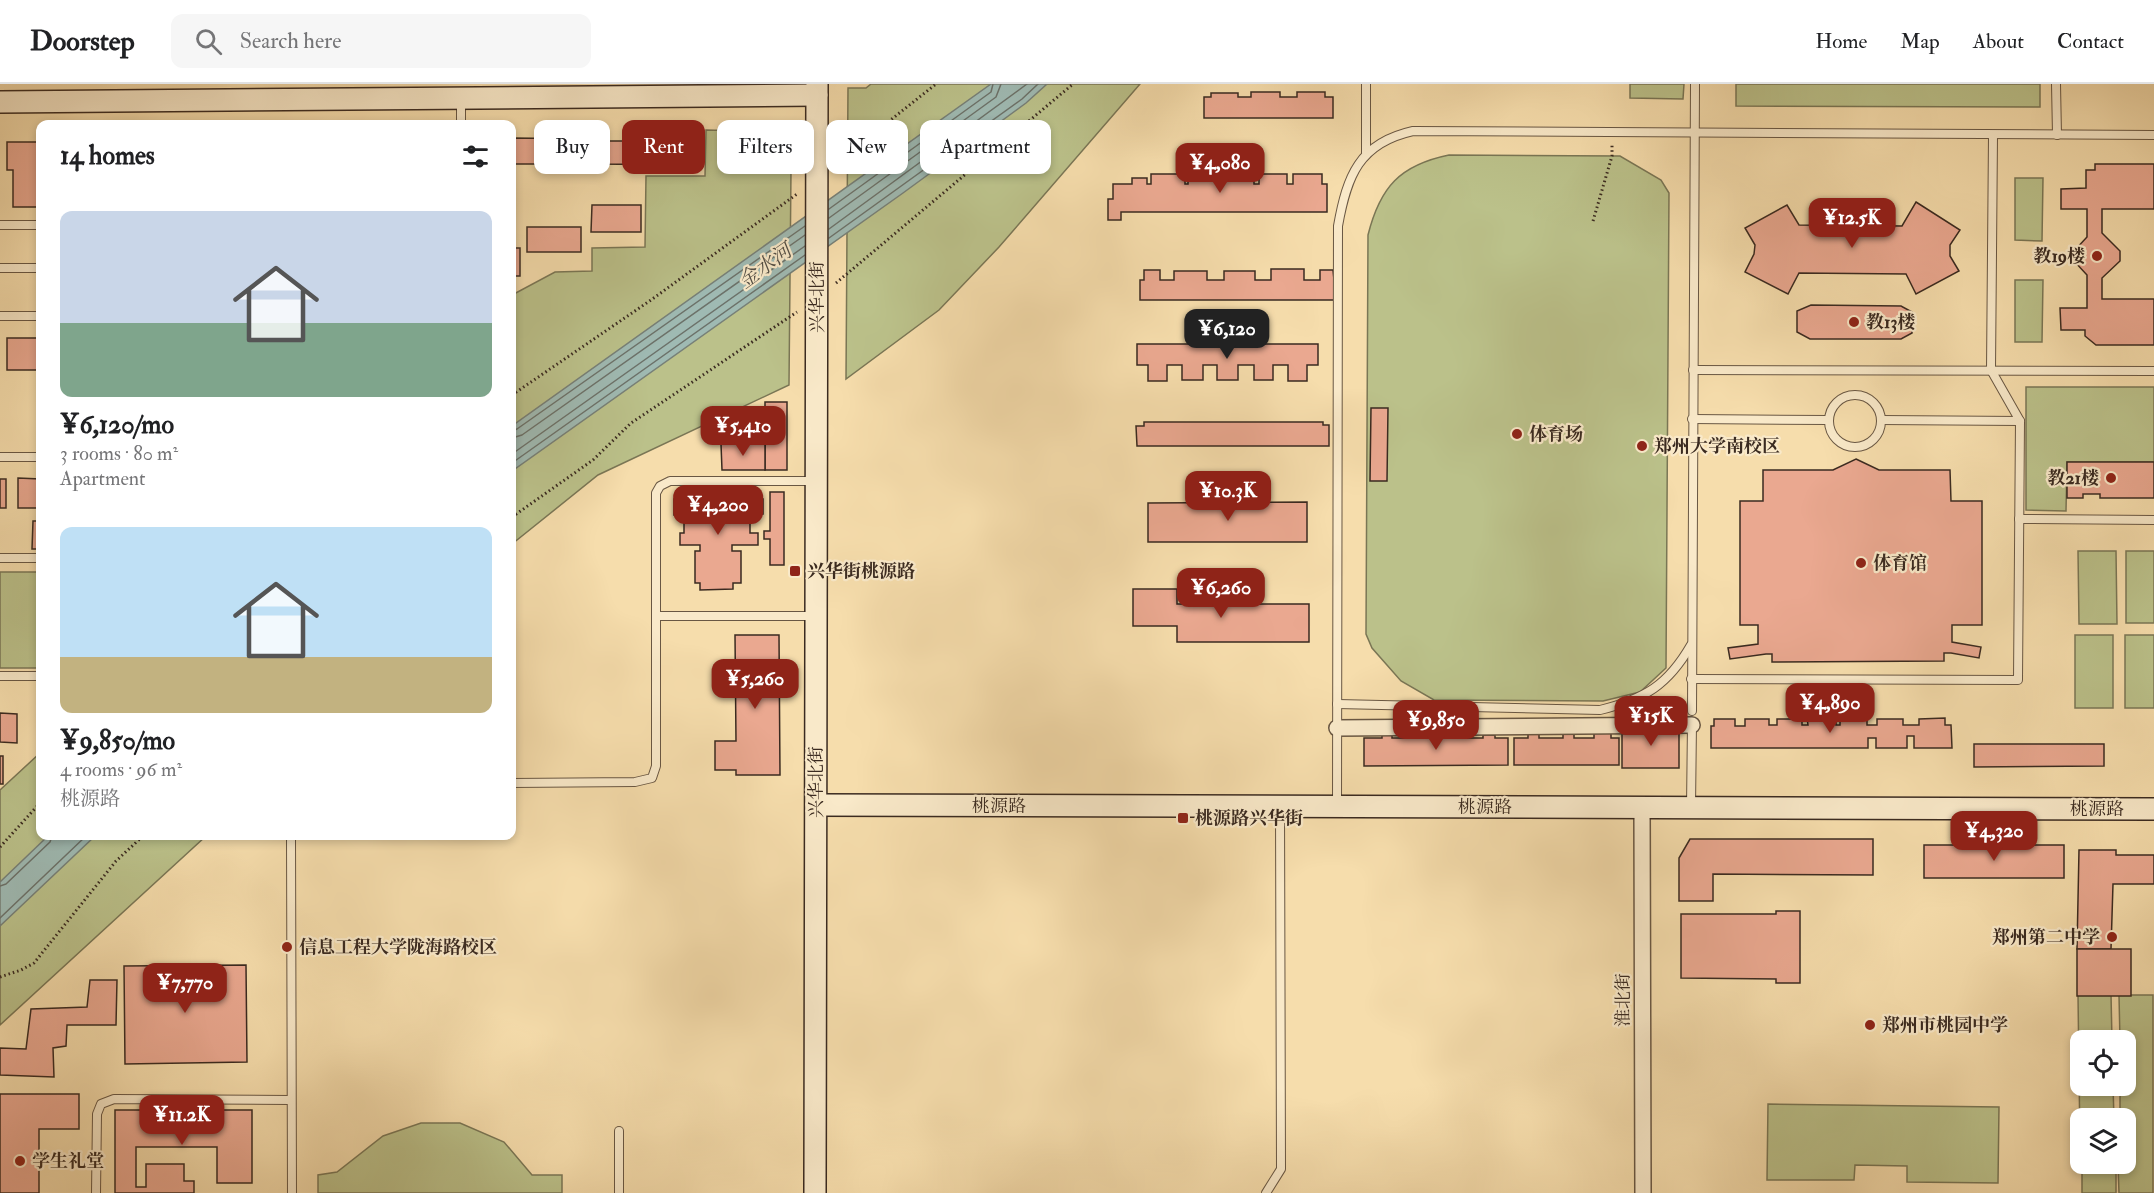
<!DOCTYPE html>
<meta charset="utf-8">
<style>
:root{--surface:#fff;--page:#f6f6f6;--text:#202124;--muted:#757577;--line:#e0e0e0;--accent:#8f2418}
body{margin:0;font-family:"IM FELL Double Pica","Noto Serif SC",serif;background:var(--page);color:var(--text);height:100vh;display:flex;flex-direction:column;font-size:22px;white-space:nowrap}
*{box-sizing:border-box;margin:0}
p{font-size:20px;color:var(--muted)}
.icon{flex:none;width:33px;height:33px;fill:none;stroke:currentColor;stroke-width:2;stroke-linecap:round;stroke-linejoin:round}
.map{position:relative;flex:1;overflow:hidden}
.side{position:absolute;left:36px;top:36px;width:480px;height:720px;display:flex;flex-direction:column;background:var(--surface);border-radius:12px;box-shadow:0 3px 9px #0003}
.side>*{flex:none}
.hud{position:absolute;left:534px;top:36px;width:570px;height:54px;display:flex;gap:12px}
.controls{position:absolute;left:2070px;top:946px;display:grid;gap:12px}
.controls a{display:grid;place-items:center;width:66px;height:66px;border-radius:12px;background:var(--surface);box-shadow:0 3px 9px #0003;font-size:30px}
.price{position:absolute;translate:-50% -51px;padding:0 14px;border-radius:12px;background:var(--accent);color:#fff;font-size:20px;line-height:39px;filter:drop-shadow(0 2px 3px #0008)}
.price::after{content:'';position:absolute;left:50%;top:36px;width:18px;height:14px;margin-left:-9px;background:inherit;clip-path:polygon(0 0,100% 0,50% 100%)}
.price.selected{background:#222;color:#fff}
ul{padding:0;list-style:none}
li{display:grid;align-content:center;gap:12px;height:318px;padding:0 24px}
li span{display:grid;place-items:center;height:186px;border-radius:12px;color:#555}
li>.icon{margin-inline-start:auto}
span .icon{width:108px;height:108px;fill:#fffc;stroke-width:1}
li b{font-size:26px}
h2{display:flex;justify-content:space-between;align-items:center;height:72px;padding:0 24px;font-size:26px}
.chip{padding:0 21px;border-radius:12px;background:var(--surface);box-shadow:0 3px 9px #0003;font-size:21px;line-height:54px}
.chip.selected{background:var(--accent);color:#fff}
header{display:flex;align-items:center;gap:36px;box-sizing:border-box;height:84px;padding:0 30px;background:var(--surface);border-bottom:2px solid var(--line)}
header strong{font-size:28px}
nav{display:flex;gap:33px;margin-inline-start:auto;font-size:21px}
.search{width:420px;height:54px;background:var(--page);display:flex;align-items:center;gap:15px;box-sizing:border-box;padding:0 21px;border-radius:12px;color:var(--muted);font-size:22px}
.map>svg:first-child{display:block}
.green{fill:#bbc18a;stroke:#7a7655;stroke-width:1.5}
.water{fill:#9fbab3;stroke:#778078;stroke-width:1.5}
.lines{fill:none;stroke-linecap:round;stroke-linejoin:round}
.shore{stroke:#6c726a;stroke-width:1.5}
.building{fill:#eaa890;stroke:#3a2a20;stroke-width:1.5}
.lane-casing{stroke:#695743;stroke-width:10}
.street-casing{stroke:#695743;stroke-width:18}
.secondary-casing{stroke:#3a2a20;stroke-width:24}
.path{stroke:#3a2a20;stroke-width:3;stroke-dasharray:1.5 3;stroke-linecap:butt}
.lane{stroke:#f9e9c9;stroke-width:8}
.street{stroke:#f9e9c9;stroke-width:15}
.secondary{stroke:#f9e9c9;stroke-width:21}
.poi-dot{fill:#8f2418;stroke:#f9e9c9;stroke-width:2}
.labels{text-anchor:middle;dominant-baseline:central;stroke-width:4.5;stroke-linejoin:round;paint-order:stroke}
.poi-label{font-size:18px;font-weight:bold;fill:#3a2a20;stroke:#f9e9c9;text-anchor:start}
.street-label{font-size:18px;fill:#3a2a20;stroke:#f9e9c9}
.water-label{font-size:20px;font-style:italic;fill:#534e45;stroke:#f9e9c9}
</style>
<header>
<strong>Doorstep</strong>
<div class="search"><svg class="icon" aria-label="search" viewBox="0 0 24 24"><circle cx="10" cy="10" r="6"/><path d="M15 15l6 6"/></svg>Search here</div>
<nav><a>Home</a><a>Map</a><a>About</a><a>Contact</a></nav>
</header>
<div class="map">
<svg width="2154" height="1109" viewBox="0 0 2154 1109">
<rect width="100%" height="100%" fill="#f6ddac"/>
<filter id="stains"><feTurbulence type="fractalNoise" baseFrequency=".00333" numOctaves="4"/><feColorMatrix values="0 0 0 0 .2 0 0 0 0 .09 0 0 0 0 .02 0 0 0 .5 -.17"/></filter>
<radialGradient id="worn" r=".72"><stop offset=".6" stop-color="#630" stop-opacity="0"/><stop offset="1" stop-color="#630" stop-opacity=".3"/></radialGradient>
<!-- green -->
<g class="green">
<polygon points="871,0 1140,0 999,163 939,226 846,295 848,4 866,4"/>
<polygon points="1630,0 1684,0 1683,15 1630,14"/>
<polygon points="1736,0 2040,0 2040,23 1736,22"/>
<path d="M 706,46 C 748,47 774,42 791,86 L 789,301 L 598,391 L 512,460 L 512,211 L 555,188 L 592,187 L 592,164 L 645,163 L 646,92 L 705,92 Z"/>
<path d="M 1449,71 L 1620,72 L 1661,96 L 1669,109 L 1666,584 L 1640,608 L 1603,617 L 1434,616 L 1401,597 L 1372,564 L 1366,550 L 1368,151 C 1380,103 1400,81 1449,71 Z"/>
<polygon points="2015,94 2043,94 2042,157 2015,156"/>
<polygon points="2015,196 2043,196 2042,258 2015,258"/>
<polygon points="2026,303 2154,303 2154,378 2067,378 2066,427 2026,426"/>
<polygon points="2078,467 2116,467 2117,540 2079,540"/>
<rect x="2126" y="467" width="28" height="72"/>
<rect x="0" y="488" width="40" height="96"/>
<rect x="2075" y="551" width="38" height="73"/>
<rect x="2125" y="551" width="29" height="73"/>
<polygon points="40,669 40,752 206,752 0,941 0,706"/>
<polygon points="2111,910 2112,957 2080,957 2080,1002 2113,1002 2114,1035 2080,1035 2080,1061 2078,911"/>
<polygon points="2119,911 2153,911 2153,1109 2119,1109 2118,1080 2126,1080 2126,1035 2120,1035 2120,1002 2126,1002 2126,957 2120,957"/>
<polygon points="1768,1020 1999,1023 1998,1099 1907,1098 1907,1082 1855,1081 1854,1096 1767,1096"/>
<polygon points="421,1039 460,1039 504,1058 532,1091 562,1091 562,1109 318,1109 318,1091 337,1088 383,1052"/>
<rect x="2082" y="1080" width="34" height="29"/>
</g>
<!-- water -->
<g class="water">
<polygon points="991,0 1047,0 1026,19 903,109 512,387 512,342"/>
<polygon points="48,752 95,752 0,842 0,798"/>
</g>
<g class="lines">
<!-- shore -->
<g class="shore">
<polyline points="829,125 991,8 993,0"/>
<polyline points="829,134 996,13 1001,0"/>
<polyline points="829,145 1027,0"/>
<polyline points="829,154 1022,15 1038,0"/>
<polyline points="512,347 517,345 805,142"/>
<polyline points="512,354 522,351 805,151"/>
<polyline points="512,370 805,162"/>
<polyline points="512,379 805,171"/>
<polyline points="0,802 6,800 50,758 52,752"/>
<polyline points="0,834 86,752"/>
</g>
</g>
<!-- building -->
<g class="building">
<polygon points="1251,8 1280,8 1280,13 1297,13 1297,8 1325,8 1325,13 1333,13 1333,34 1204,34 1204,13 1211,13 1211,9 1238,9 1238,13 1251,13"/>
<polygon points="512,54 594,55 594,80 512,80"/>
<polygon points="594,57 700,57 700,81 594,80"/>
<polygon points="7,58 40,58 40,123 13,123 13,86 7,86"/>
<polygon points="2095,80 2154,80 2154,125 2102,125 2102,149 2120,167 2120,177 2102,194 2102,215 2154,215 2154,261 2096,261 2085,252 2085,246 2061,246 2060,224 2087,224 2087,191 2074,177 2074,167 2087,153 2087,125 2061,125 2061,105 2086,104 2086,86 2095,86"/>
<polygon points="1151,90 1185,90 1185,100 1188,100 1188,90 1217,90 1217,100 1223,100 1223,90 1254,90 1254,100 1259,100 1259,90 1287,90 1287,100 1293,100 1293,90 1322,90 1322,100 1327,100 1327,128 1121,128 1121,136 1108,136 1108,115 1113,115 1113,100 1132,100 1132,94 1147,94 1147,100 1151,100"/>
<polygon points="1916,118 1960,146 1950,161 1950,172 1959,187 1916,210 1906,190 1799,189 1788,210 1745,188 1754,170 1755,161 1745,144 1787,121 1799,141 1902,142"/>
<polygon points="592,121 641,121 641,148 591,148"/>
<rect x="527" y="143" width="54" height="25"/>
<rect x="512" y="164" width="8" height="28"/>
<polygon points="1271,185 1304,185 1304,196 1320,196 1320,186 1333,186 1336,216 1140,216 1140,196 1144,196 1144,186 1160,186 1160,196 1174,196 1174,187 1207,187 1207,196 1224,196 1224,187 1255,187 1255,196 1271,196"/>
<polygon points="1811,221 1901,222 1912,228 1912,249 1901,255 1810,255 1797,248 1797,227"/>
<rect x="7" y="254" width="33" height="32"/>
<polygon points="1137,260 1318,260 1318,281 1307,281 1307,297 1288,297 1288,281 1273,281 1273,296 1254,296 1254,281 1238,281 1238,296 1217,296 1217,281 1203,281 1203,296 1182,296 1182,281 1167,281 1167,297 1148,297 1148,281 1137,281"/>
<rect x="765" y="318" width="22" height="68"/>
<polygon points="1371,324 1388,324 1387,397 1370,397"/>
<polygon points="1144,338 1323,338 1323,341 1329,341 1329,362 1137,362 1136,342 1144,342"/>
<polygon points="721,360 765,360 765,386 722,386"/>
<polygon points="1856,375 1879,386 1950,386 1951,417 1982,417 1982,541 1952,541 1952,558 1981,563 1979,574 1951,569 1944,569 1944,577 1772,578 1772,570 1766,570 1730,575 1728,564 1758,560 1758,541 1740,541 1740,417 1763,417 1763,386 1833,386"/>
<polygon points="2067,378 2154,378 2154,414 2100,414 2100,410 2083,410 2083,414 2067,414"/>
<polygon points="18,394 40,395 40,424 18,424"/>
<rect x="0" y="395" width="6" height="29"/>
<polygon points="770,408 784,408 784,481 770,481 770,455 764,455 764,447 770,447"/>
<polygon points="694,409 709,409 709,415 725,415 725,409 739,409 739,415 763,415 763,430 750,430 750,449 758,449 758,461 732,461 732,467 741,467 741,499 733,499 733,505 700,506 700,499 695,499 695,467 700,467 700,461 680,461 680,449 684,449 684,431 674,431 674,415 694,415"/>
<polygon points="1307,418 1307,458 1148,458 1148,419"/>
<polygon points="33,437 40,437 40,465 32,465"/>
<polygon points="1133,505 1177,505 1177,520 1309,520 1309,558 1177,558 1177,542 1133,542"/>
<polygon points="735,551 779,551 780,691 736,691 736,686 715,686 715,657 736,657"/>
<polygon points="0,629 17,630 17,659 0,658"/>
<polygon points="1807,634 1836,634 1836,641 1840,641 1840,635 1867,635 1867,641 1877,641 1877,635 1903,635 1903,641 1919,641 1919,635 1945,634 1945,641 1951,641 1952,664 1914,664 1914,652 1907,652 1907,664 1876,664 1876,654 1868,654 1868,664 1711,664 1711,642 1714,642 1714,635 1735,635 1735,642 1745,642 1745,635 1769,635 1769,641 1777,641 1777,635 1802,635 1802,641 1808,641"/>
<rect x="1622" y="642" width="57" height="42"/>
<polygon points="1528,649 1539,649 1539,654 1563,654 1563,649 1574,649 1574,654 1594,654 1594,649 1611,649 1611,654 1619,654 1619,681 1514,681 1514,654 1528,654"/>
<polygon points="1382,651 1392,651 1392,654 1416,654 1416,651 1428,651 1428,654 1452,654 1452,651 1463,651 1463,654 1483,654 1483,651 1495,651 1495,654 1508,654 1508,681 1364,682 1364,654 1382,654"/>
<polygon points="1974,660 2104,660 2104,682 1974,683"/>
<rect x="0" y="672" width="3" height="28"/>
<polygon points="1690,755 1873,755 1873,791 1713,790 1713,817 1679,817 1679,774"/>
<rect x="1924" y="761" width="140" height="33"/>
<polygon points="2079,766 2116,766 2116,771 2154,771 2154,800 2113,800 2111,865 2077,865"/>
<polygon points="1776,827 1800,827 1800,899 1776,899 1776,895 1681,894 1681,830 1776,830"/>
<rect x="2077" y="865" width="54" height="47"/>
<polygon points="246,881 247,978 125,980 124,882"/>
<polygon points="90,896 117,896 116,941 67,941 66,962 53,964 54,993 0,991 0,964 26,965 31,925 87,923"/>
<polygon points="0,1010 79,1010 79,1045 39,1045 39,1109 0,1109"/>
<polygon points="115,1026 252,1026 252,1099 217,1099 217,1063 136,1063 136,1103 146,1103 146,1080 184,1080 184,1097 194,1097 194,1109 115,1109"/>
</g>
<g class="lines">
<defs>
<g id="lane">
<polyline points="1366,0 1366,69"/>
<polyline points="2056,0 2057,51"/>
<polyline points="461,15 461,40"/>
<polyline points="1993,51 1991,286 2020,337"/>
<polyline points="0,141 40,141"/>
<polyline points="0,184 40,184"/>
<polyline points="0,232 40,232"/>
<polyline points="1693,286 2154,287"/>
<circle cx="1855" cy="337" r="26"/>
<polyline points="1692,335 1829,336"/>
<polyline points="0,373 40,373"/>
<polyline points="2019,435 2154,436"/>
<polyline points="0,474 40,474"/>
<polyline points="656,532 814,532"/>
<polyline points="0,592 40,592"/>
<polyline points="1691,595 2018,596 2020,337 1881,336"/>
<path d="M 1337,620 L 1600,626 C 1645,615 1668,601 1691,561"/>
<polyline points="1692,627 1695,0"/>
<polyline points="512,699 635,698 652,694 656,682 656,409 660,402 670,397 814,397"/>
<path d="M 1337,723 L 1338,142 C 1347,92 1359,59 1413,47 L 2154,51"/>
<polyline points="1691,723 1692,639"/>
<polyline points="291,752 292,1109"/>
<polyline points="619,1047 619,1109"/>
<polyline points="96,1109 97,1030 101,1020 114,1015 291,1016"/>
<polyline points="1266,1109 1281,1085 1280,724"/>
</g>
<g id="street">
<polyline points="1337,644 1692,641"/>
<polyline points="1642,724 1643,1109"/>
</g>
<g id="secondary">
<polyline points="0,18 817,11"/>
<polyline points="816,721 2154,725"/>
<polyline points="815,1109 817,0"/>
</g>
</defs>
<!-- lane casing -->
<use href="#lane" class="lane-casing"/>
<!-- street casing -->
<use href="#street" class="street-casing"/>
<!-- secondary casing -->
<use href="#secondary" class="secondary-casing"/>
<!-- path -->
<g class="path">
<polyline points="835,80 936,0"/>
<polyline points="1593,137 1612,72 1612,61"/>
<polyline points="836,199 1073,0"/>
<polyline points="512,311 651,216 797,110"/>
<polyline points="512,433 593,376 631,339 797,228"/>
<polyline points="0,763 40,719"/>
<polyline points="0,893 21,886 34,879 116,777 143,752"/>
</g>
<!-- lane -->
<use href="#lane" class="lane"/>
<!-- street -->
<use href="#street" class="street"/>
<!-- secondary -->
<use href="#secondary" class="secondary"/>
</g>
<!-- markers -->
<g class="poi-dot">
<circle cx="2097" cy="172" r="6"/>
<circle cx="1854" cy="238" r="6"/>
<circle cx="1517" cy="350" r="6"/>
<circle cx="1642" cy="362" r="6"/>
<circle cx="2111" cy="394" r="6"/>
<circle cx="1861" cy="479" r="6"/>
<rect x="789" y="481" width="12" height="12" rx="3"/>
<rect x="1177" y="728" width="12" height="12" rx="3"/>
<circle cx="2112" cy="853" r="6"/>
<circle cx="287" cy="863" r="6"/>
<circle cx="1870" cy="941" r="6"/>
<circle cx="20" cy="1077" r="6"/>
</g>
<g class="labels">
<!-- poi labels -->
<g class="poi-label">
<text x="2085" y="172" text-anchor="end">教19楼</text>
<text x="1866" y="238">教13楼</text>
<text x="1529" y="350">体育场</text>
<text x="1654" y="362">郑州大学南校区</text>
<text x="2099" y="394" text-anchor="end">教21楼</text>
<text x="1873" y="479">体育馆</text>
<text x="807" y="487">兴华街桃源路</text>
<text x="1195" y="734">桃源路兴华街</text>
<text x="2100" y="853" text-anchor="end">郑州第二中学</text>
<text x="299" y="863">信息工程大学陇海路校区</text>
<text x="1882" y="941">郑州市桃园中学</text>
<text x="32" y="1077">学生礼堂</text>
</g>
<!-- street labels -->
<g class="street-label">
<text transform="translate(817 213) rotate(-90)">兴华北街</text>
<text transform="translate(816 698) rotate(-90)">兴华北街</text>
<text x="999" y="722">桃源路</text>
<text x="1485" y="723">桃源路</text>
<text x="2097" y="725">桃源路</text>
<text transform="translate(1623 916) rotate(-90)">淮北街</text>
</g>
<!-- water labels -->
<g class="water-label">
<text transform="translate(765 182) rotate(-36)">金水河</text>
</g>
</g>
<rect width="100%" height="100%" filter="url(#stains)"/>
<rect width="100%" height="100%" fill="url(#worn)"/>
</svg>
<div class="controls">
<a><svg class="icon" aria-label="locate" viewBox="0 0 24 24"><circle cx="12" cy="12" r="6"/><path d="M12 2v4M12 18v4M2 12h4M18 12h4"/></svg></a>
<a><svg class="icon" aria-label="layers" viewBox="0 0 24 24"><path d="M12 4l9 5-9 5-9-5zM3 14l9 5 9-5"/></svg></a>
</div>
<b class="price" style="left:1220px;top:110px">¥4,080</b>
<b class="price" style="left:1852px;top:165px">¥12.5K</b>
<b class="price selected" style="left:1227px;top:276px">¥6,120</b>
<b class="price" style="left:743px;top:373px">¥5,410</b>
<b class="price" style="left:1228px;top:438px">¥10.3K</b>
<b class="price" style="left:718px;top:452px">¥4,200</b>
<b class="price" style="left:1221px;top:535px">¥6,260</b>
<b class="price" style="left:755px;top:626px">¥5,260</b>
<b class="price" style="left:1830px;top:650px">¥4,890</b>
<b class="price" style="left:1651px;top:663px">¥15K</b>
<b class="price" style="left:1436px;top:667px">¥9,850</b>
<b class="price" style="left:1994px;top:778px">¥4,320</b>
<b class="price" style="left:185px;top:930px">¥7,770</b>
<b class="price" style="left:182px;top:1062px">¥11.2K</b>
<div class="hud">
<a class="chip">Buy</a>
<a class="chip selected">Rent</a>
<a class="chip">Filters</a>
<a class="chip">New</a>
<a class="chip">Apartment</a>
</div>
<section class="side">
<h2>14 homes<svg class="icon" aria-label="filters" viewBox="0 0 24 24"><path d="M4 7h16M4 17h16"/><circle cx="9" cy="7" r="2"/><circle cx="15" cy="17" r="2"/></svg></h2>
<ul>
<li><span style="background:linear-gradient(#c9d6e8 60%,#7fa58c 0)"><svg class="icon" aria-label="home" viewBox="0 0 24 24"><path d="M3 11l9-7 9 7M6 9v11h12V9"/></svg></span><div><b>¥6,120/mo</b><p>3 rooms · 80 m²</p><p>Apartment</p></div></li>
<li><span style="background:linear-gradient(#bfe0f5 70%,#c2b280 0)"><svg class="icon" aria-label="home" viewBox="0 0 24 24"><path d="M3 11l9-7 9 7M6 9v11h12V9"/></svg></span><div><b>¥9,850/mo</b><p>4 rooms · 96 m²</p><p>桃源路</p></div></li>
</ul>
</section>
</div>
